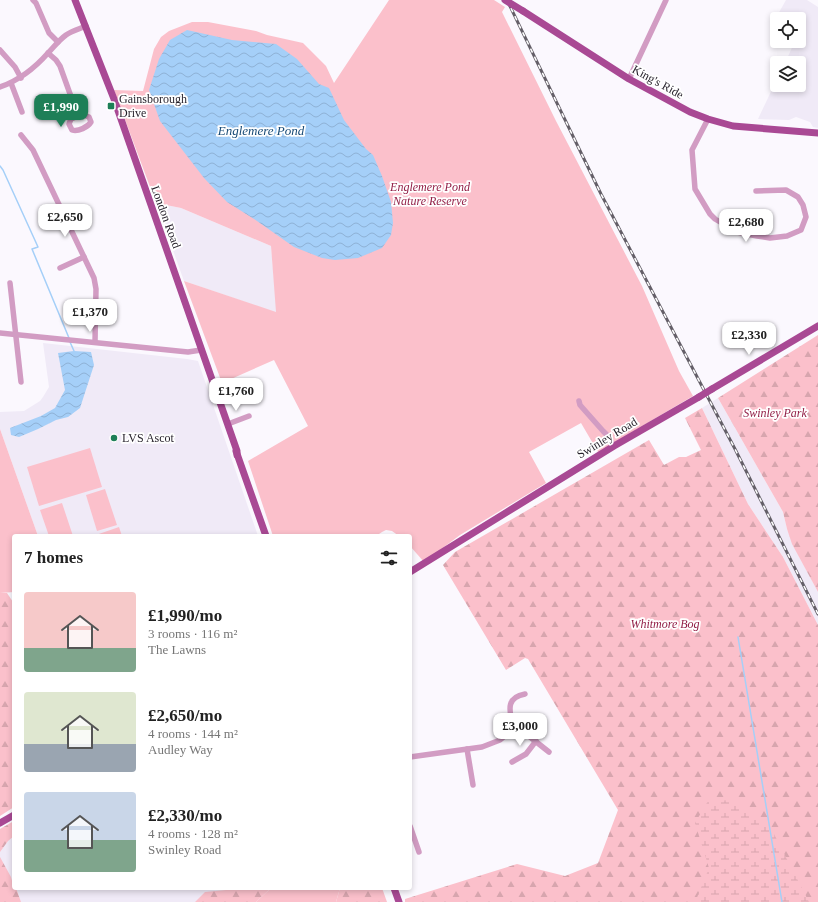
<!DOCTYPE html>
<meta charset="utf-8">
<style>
:root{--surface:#fff;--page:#f2f2f2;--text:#222;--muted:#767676;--accent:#1e7f57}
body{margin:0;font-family:Georgia,serif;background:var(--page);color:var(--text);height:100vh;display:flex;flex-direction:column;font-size:15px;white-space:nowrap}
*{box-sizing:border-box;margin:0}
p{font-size:13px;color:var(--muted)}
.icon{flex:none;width:22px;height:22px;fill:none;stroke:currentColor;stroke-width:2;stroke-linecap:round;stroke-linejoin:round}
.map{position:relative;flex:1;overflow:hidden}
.side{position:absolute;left:12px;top:534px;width:400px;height:356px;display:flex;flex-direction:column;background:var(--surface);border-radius:4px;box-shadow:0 2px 6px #0003}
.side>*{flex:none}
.tools{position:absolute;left:770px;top:12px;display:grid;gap:8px}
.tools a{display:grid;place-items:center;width:36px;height:36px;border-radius:4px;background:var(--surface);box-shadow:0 2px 6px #0003;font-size:20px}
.price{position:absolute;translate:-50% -34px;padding:0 9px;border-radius:8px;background:#fff;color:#222;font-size:13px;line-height:26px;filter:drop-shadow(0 1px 2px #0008)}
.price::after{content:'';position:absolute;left:50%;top:24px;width:12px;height:9px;margin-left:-6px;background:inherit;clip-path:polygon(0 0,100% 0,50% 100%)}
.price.on{background:var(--accent);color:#fff}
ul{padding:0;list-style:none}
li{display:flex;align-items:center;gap:12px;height:100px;padding:0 12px}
li span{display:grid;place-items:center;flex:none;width:112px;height:80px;border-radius:4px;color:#555}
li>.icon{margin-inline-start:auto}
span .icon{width:48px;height:48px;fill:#fffc;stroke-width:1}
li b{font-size:17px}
h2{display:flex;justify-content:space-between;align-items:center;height:48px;padding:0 12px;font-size:17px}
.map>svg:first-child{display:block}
.built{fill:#f0eaf7}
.green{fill:#fbc0cb}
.forest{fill:url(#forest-firs)}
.wetland{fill:url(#wetland-marsh)}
.water{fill:url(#water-waves)}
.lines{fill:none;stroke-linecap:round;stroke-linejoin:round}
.stream{stroke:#a5cff8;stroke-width:1.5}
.minor{stroke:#d29cc3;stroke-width:5.5}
.major{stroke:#a94994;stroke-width:7}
.rail-casing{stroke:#645f68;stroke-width:3}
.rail{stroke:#fff;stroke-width:1.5;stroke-dasharray:4.5;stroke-linecap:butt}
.major-bridge{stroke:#a94994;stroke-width:7}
.poi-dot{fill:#1e7f57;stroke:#fff;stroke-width:1.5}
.labels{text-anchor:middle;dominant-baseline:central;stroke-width:3.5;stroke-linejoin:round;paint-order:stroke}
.street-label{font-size:12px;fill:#241f29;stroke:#fff}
.poi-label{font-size:12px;fill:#241f29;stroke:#fff;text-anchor:start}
.park-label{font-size:12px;font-style:italic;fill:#921e46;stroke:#fff}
.water-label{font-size:13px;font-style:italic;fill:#174a76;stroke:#fff}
</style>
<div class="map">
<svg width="818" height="902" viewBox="0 0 818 902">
<defs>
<pattern id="forest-firs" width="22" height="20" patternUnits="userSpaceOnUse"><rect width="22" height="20" fill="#fbc0cb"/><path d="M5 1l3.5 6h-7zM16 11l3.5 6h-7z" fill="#d7a5ae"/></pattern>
<pattern id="wetland-marsh" width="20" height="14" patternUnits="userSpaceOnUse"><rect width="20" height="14" fill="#fbc0cb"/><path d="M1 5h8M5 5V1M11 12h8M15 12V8" fill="none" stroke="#d7a5ae"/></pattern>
<pattern id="water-waves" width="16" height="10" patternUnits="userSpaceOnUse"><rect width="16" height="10" fill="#a5cff8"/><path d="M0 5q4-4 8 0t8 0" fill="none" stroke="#8eb1d5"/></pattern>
</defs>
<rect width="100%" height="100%" fill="#fbf8fe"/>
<!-- built -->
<g class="built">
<polygon points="786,0 807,0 818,7 818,128 813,127 810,122 796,117 789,120 758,119 777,79 777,85 799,85 799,63 785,63 795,41 799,41 799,19 782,19 777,16"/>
<polygon points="156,203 181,208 271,246 277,313 184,281"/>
<polygon points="43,343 187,359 198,361 258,536 38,536 0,429 0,412 24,411 40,401 43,397 49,387"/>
<polygon points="718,398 783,512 787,529 794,547 818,592 818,625 783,557 748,504 702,408"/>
<polygon points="14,821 14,888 235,888 220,902 0,902 0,829"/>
</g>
<!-- green -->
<g class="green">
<polygon points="389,0 494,0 505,7 502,12 556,121 642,286 679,371 693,396 598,452 581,423 529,452 546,483 460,535 424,562 410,546 410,536 399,536 392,531 386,530 382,532 376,536 273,536 248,461 308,426 274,360 222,383 184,281 276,312 271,246 181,208 156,203 114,90 143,91 154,49 161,37 169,31 192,22 208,22 256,31 267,35 303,43 326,66 334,83"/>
<polygon points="0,429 38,536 14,536 14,592 0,593"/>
<polygon points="90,448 102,487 39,506 27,467"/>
<polygon points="105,489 117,525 97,531 86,495"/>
<polygon points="62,503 73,536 49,536 40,510"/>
<polygon points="119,527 122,536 92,536 93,536"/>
<polygon points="271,888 340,888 336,902 256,902"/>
</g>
<!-- forest -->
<g class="forest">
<polygon points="818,335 818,592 792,544 787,529 783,512 718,398"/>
<polygon points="702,408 748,504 783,557 818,625 818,902 405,902 405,899 517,864 565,876 598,863 618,810 528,659 525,658 506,670 443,565 455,552 649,440 664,465 679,457 686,457 701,450 685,418"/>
<polygon points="0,593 7,593 13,602 14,807 0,816"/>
<polygon points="14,821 14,836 8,841 0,852 0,829"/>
<polygon points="0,857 11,877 14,888 16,888 21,902 0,902"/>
<polygon points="229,888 271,888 256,902 195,902 205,892 226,890"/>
<polygon points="340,888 382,888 387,902 336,902"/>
</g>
<!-- wetland -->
<polygon class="wetland" points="734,800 774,834 809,902 694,902 696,900 709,868 695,823 708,801"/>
<!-- water -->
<g class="water">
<polygon points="187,30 232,40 276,44 297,59 319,84 329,88 344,120 366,149 373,155 382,176 391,202 393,223 391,235 382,248 358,258 335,260 322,258 294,247 257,221 227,202 204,178 160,121 149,90 159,59 170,40"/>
<polygon points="74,351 91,352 94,365 80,408 68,417 56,420 38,429 19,437 11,435 10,428 41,416 55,408 65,390 58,353"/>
</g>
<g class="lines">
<!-- stream -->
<g class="stream">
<polyline points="0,166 3,170 38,247 32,249 69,338"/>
<polyline points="70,342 74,351"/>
<polyline points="738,637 782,902"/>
</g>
<!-- minor -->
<g class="minor">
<polyline points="33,0 36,3 49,33 58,42"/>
<polyline points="0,50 15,67 21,78"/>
<path d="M 48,53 L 56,60 L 60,66 L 78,116 L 71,119 L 69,124 L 72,130 C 78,132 88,127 91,122 L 89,117 L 84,115 L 78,116"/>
<polyline points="629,79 666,0"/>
<polyline points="11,83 22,112"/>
<path d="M 0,87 C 20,80 34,69 48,53 C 54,47 59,40 66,35 C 72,31 79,29 86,26"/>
<polyline points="708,119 692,150 695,189 710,214 715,219 737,232 757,236 770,238 787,236 801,230 806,217 803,205 798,197 786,190 756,191"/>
<polyline points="21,135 33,150 94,278 96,289 95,342"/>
<polyline points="60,268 84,257"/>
<polyline points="10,283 21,382"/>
<polyline points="0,333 188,352 201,350"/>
<polyline points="579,401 580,405 603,431 607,435 614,446"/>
<polyline points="228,424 249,416"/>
<path d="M 513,729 C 511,714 503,698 525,694"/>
<polyline points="513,729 525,733 549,752"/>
<polyline points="467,749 473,785"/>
<polyline points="410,757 482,747 500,740 513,729"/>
<polyline points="512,762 526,754 536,741"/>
<polyline points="410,826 419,852"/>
</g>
<!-- major -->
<g class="major">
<polyline points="75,0 114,99 237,451 237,455"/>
<polyline points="523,11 629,79 690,112 708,119 733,126 818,133"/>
<polyline points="712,389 818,326"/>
<polyline points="236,451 266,536"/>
<polyline points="410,572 614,446 699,397"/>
<polyline points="0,823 14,815"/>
<polyline points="394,888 399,902"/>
</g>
<defs>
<polyline id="rail" points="507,0 601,194 735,449 818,614"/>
</defs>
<!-- rail casing -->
<use href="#rail" class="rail-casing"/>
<!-- rail -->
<use href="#rail" class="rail"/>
<!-- major-bridge -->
<g class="major-bridge">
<polyline points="505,0 523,11"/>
<polyline points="699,397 712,389"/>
</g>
</g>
<!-- markers -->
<g class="poi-dot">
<rect x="107" y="102" width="8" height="8" rx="2"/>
<circle cx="114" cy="438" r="4"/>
</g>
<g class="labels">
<!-- street labels -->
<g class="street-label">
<text transform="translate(658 82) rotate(29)">King's Ride</text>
<text transform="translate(166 217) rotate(70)">London Road</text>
<text transform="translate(607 438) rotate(-31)">Swinley Road</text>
</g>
<!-- poi labels -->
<g class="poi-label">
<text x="119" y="99">Gainsborough<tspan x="119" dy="14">Drive</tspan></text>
<text x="122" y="438">LVS Ascot</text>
</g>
<!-- park labels -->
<g class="park-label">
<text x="430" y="187">Englemere Pond<tspan x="430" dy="14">Nature Reserve</tspan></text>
<text x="775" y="413">Swinley Park</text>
<text x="665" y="624">Whitmore Bog</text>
</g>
<!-- water labels -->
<g class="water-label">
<text x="261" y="130">Englemere Pond</text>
</g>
</g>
</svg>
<div class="tools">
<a><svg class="icon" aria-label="locate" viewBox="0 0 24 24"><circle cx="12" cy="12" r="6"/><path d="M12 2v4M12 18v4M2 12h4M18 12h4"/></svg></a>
<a><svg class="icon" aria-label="layers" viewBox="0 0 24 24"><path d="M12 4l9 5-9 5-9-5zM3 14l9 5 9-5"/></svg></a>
</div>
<b class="price on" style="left:61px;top:128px">£1,990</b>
<b class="price" style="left:65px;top:238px">£2,650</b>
<b class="price" style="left:746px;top:243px">£2,680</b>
<b class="price" style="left:90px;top:333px">£1,370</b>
<b class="price" style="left:749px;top:356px">£2,330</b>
<b class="price" style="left:236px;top:412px">£1,760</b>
<b class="price" style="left:520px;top:747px">£3,000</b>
<section class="side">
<h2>7 homes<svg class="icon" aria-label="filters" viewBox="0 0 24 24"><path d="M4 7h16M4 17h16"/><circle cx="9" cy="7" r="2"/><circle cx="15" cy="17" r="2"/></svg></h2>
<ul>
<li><span style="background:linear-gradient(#f6c9c9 70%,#7fa58c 0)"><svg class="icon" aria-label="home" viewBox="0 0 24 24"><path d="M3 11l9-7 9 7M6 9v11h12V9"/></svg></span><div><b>£1,990/mo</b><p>3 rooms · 116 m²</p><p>The Lawns</p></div></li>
<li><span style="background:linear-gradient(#dfe7d0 65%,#9aa5b1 0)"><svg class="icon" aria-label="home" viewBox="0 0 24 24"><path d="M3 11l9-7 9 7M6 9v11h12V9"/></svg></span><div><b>£2,650/mo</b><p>4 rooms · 144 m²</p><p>Audley Way</p></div></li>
<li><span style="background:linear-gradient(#c9d6e8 60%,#7fa58c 0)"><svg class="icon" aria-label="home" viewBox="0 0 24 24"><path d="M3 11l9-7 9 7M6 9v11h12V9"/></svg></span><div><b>£2,330/mo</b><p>4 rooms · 128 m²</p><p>Swinley Road</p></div></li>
</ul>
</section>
</div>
